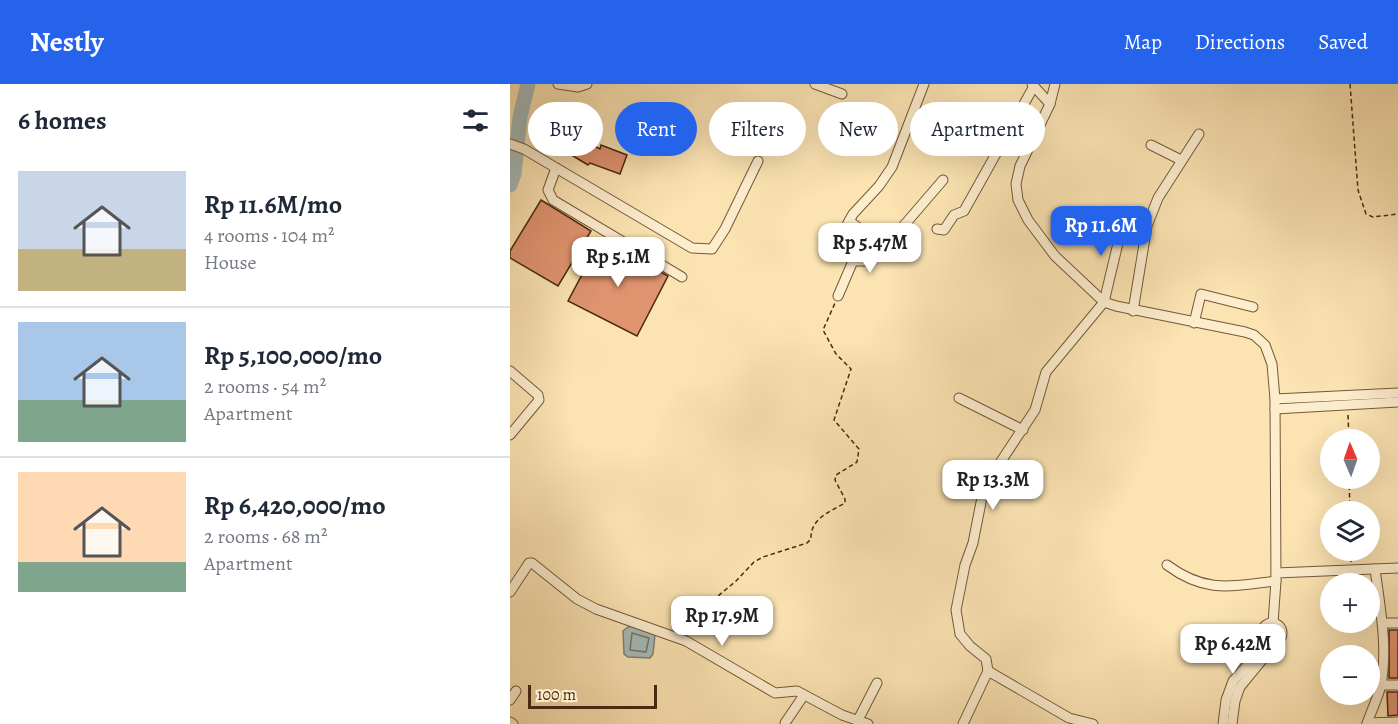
<!DOCTYPE html>
<meta charset="utf-8">
<style>
:root{--surface:#fff;--page:#f6f6f7;--text:#1f2937;--muted:#747a83;--line:#e0e1e3;--accent:#2563eb}
body{margin:0;font-family:Alegreya,serif;background:var(--page);color:var(--text);height:100vh;display:flex;flex-direction:column;font-size:22px;white-space:nowrap}
*{box-sizing:border-box;margin:0}
p{font-size:20px;color:var(--muted)}
.icon{flex:none;width:33px;height:33px;fill:none;stroke:currentColor;stroke-width:2;stroke-linecap:round;stroke-linejoin:round}
.map{position:relative;flex:1;overflow:hidden}
.panel{display:flex;flex-direction:column;background:var(--surface);width:510px}
.panel>*{flex:none}
.banner{position:absolute;left:18px;top:18px;width:570px;height:54px;display:flex;gap:12px}
.needle{width:39px;rotate:358deg}
.controls{position:absolute;left:810px;top:345px;display:grid;gap:12px}
.controls a{display:grid;place-items:center;width:60px;height:60px;border-radius:50%;background:var(--surface);box-shadow:0 6px 24px #0002;font-size:30px}
.scale{position:absolute;left:18px;bottom:15px;width:129px;box-sizing:border-box;padding-left:6px;border:3px solid #4a2a11;border-top:0;font-size:16px;line-height:21px;white-space:nowrap;color:#4a2a11;-webkit-text-stroke:4px #fcedcd;paint-order:stroke}
.price{position:absolute;translate:-50% -51px;padding:0 14px;border-radius:12px;background:#fff;color:#222;font-size:20px;line-height:39px;filter:drop-shadow(0 2px 3px #0008)}
.price::after{content:'';position:absolute;left:50%;top:36px;width:18px;height:14px;margin-left:-9px;background:inherit;clip-path:polygon(0 0,100% 0,50% 100%)}
.price.on{background:var(--accent);color:#fff}
ul{padding:0;list-style:none}
li{display:flex;align-items:center;gap:18px;height:150px;padding:0 18px}
li+li{border-top:2px solid var(--line)}
li span{display:grid;place-items:center;flex:none;width:168px;height:120px;border-radius:0px;color:#555}
li>.icon{margin-inline-start:auto}
span .icon{width:72px;height:72px;fill:#fffc;stroke-width:1}
li b{font-size:26px}
h2{display:flex;justify-content:space-between;align-items:center;height:72px;padding:0 18px;font-size:26px}
.chip{padding:0 21px;border-radius:27px;background:var(--surface);box-shadow:0 6px 24px #0002;font-size:21px;line-height:54px}
.chip.on{background:var(--accent);color:#fff}
header{display:flex;align-items:center;gap:36px;box-sizing:border-box;height:84px;padding:0 30px;background:var(--accent);color:#fff}
header strong{font-size:28px}
nav{display:flex;gap:33px;margin-inline-start:auto;font-size:21px}
main{display:flex;flex:1;min-height:0}
.map>svg:first-child{display:block}
.water{fill:#a5bbb9;stroke:#818176;stroke-width:1.5}
.lines{fill:none;stroke-linecap:round;stroke-linejoin:round}
.shore{stroke:#787265;stroke-width:1.5}
.river{stroke:#a5bbb9;stroke-width:15}
.building{fill:#df936f;stroke:#4a2a11;stroke-width:1.5}
.minor-casing{stroke:#765839;stroke-width:11}
.path{stroke:#4a2a11;stroke-width:1.5;stroke-dasharray:4.5 3;stroke-linecap:butt}
.minor{stroke:#fcedcd;stroke-width:9}
</style>
<header>
<strong>Nestly</strong>
<nav><a>Map</a><a>Directions</a><a>Saved</a></nav>
</header>
<main>
<section class="panel">
<h2>6 homes<svg class="icon" aria-label="filters" viewBox="0 0 24 24"><path d="M4 7h16M4 17h16"/><circle cx="9" cy="7" r="2"/><circle cx="15" cy="17" r="2"/></svg></h2>
<ul>
<li><span style="background:linear-gradient(#c9d6e8 65%,#c2b280 0)"><svg class="icon" aria-label="home" viewBox="0 0 24 24"><path d="M3 11l9-7 9 7M6 9v11h12V9"/></svg></span><div><b>Rp 11.6M/mo</b><p>4 rooms · 104 m²</p><p>House</p></div></li>
<li><span style="background:linear-gradient(#a9c7e8 65%,#7fa58c 0)"><svg class="icon" aria-label="home" viewBox="0 0 24 24"><path d="M3 11l9-7 9 7M6 9v11h12V9"/></svg></span><div><b>Rp 5,100,000/mo</b><p>2 rooms · 54 m²</p><p>Apartment</p></div></li>
<li><span style="background:linear-gradient(#ffd9b3 75%,#7fa58c 0)"><svg class="icon" aria-label="home" viewBox="0 0 24 24"><path d="M3 11l9-7 9 7M6 9v11h12V9"/></svg></span><div><b>Rp 6,420,000/mo</b><p>2 rooms · 68 m²</p><p>Apartment</p></div></li>
</ul>
</section>
<div class="map">
<svg width="888" height="640" viewBox="0 0 888 640">
<rect width="100%" height="100%" fill="#fbe3b2"/>
<filter id="stains"><feTurbulence type="fractalNoise" baseFrequency=".00333" numOctaves="4"/><feColorMatrix values="0 0 0 0 .2 0 0 0 0 .09 0 0 0 0 .02 0 0 0 .5 -.17"/></filter>
<radialGradient id="worn" r=".72"><stop offset=".6" stop-color="#630" stop-opacity="0"/><stop offset="1" stop-color="#630" stop-opacity=".3"/></radialGradient>
<!-- water -->
<polygon class="water" points="124,542 145,551 143,570 140,574 118,573 114,570 113,547 118,543"/>
<g class="lines">
<!-- shore -->
<polygon class="shore" points="122,549 139,554 136,568 120,566"/>
<!-- river -->
<polyline class="river" points="0,101 4,90 10,33 18,0"/>
</g>
<!-- building -->
<g class="building">
<polygon points="42,41 90,65 91,61 117,71 110,90 80,79 78,81 53,66 58,58 39,50"/>
<polygon points="31,116 81,147 48,202 0,174 0,167"/>
<polygon points="91,155 158,192 127,252 58,217"/>
<rect x="879" y="546" width="9" height="48"/>
<polygon points="877,608 888,608 888,631 878,632"/>
</g>
<g class="lines">
<defs>
<g id="minor">
<polyline points="48,0 68,3 77,0"/>
<polyline points="305,0 332,10"/>
<polyline points="522,0 540,20 510,82 506,100 508,116 518,136 545,172 594,218 606,222 735,248 744,251 755,261 762,280 765,315 766,497 763,539"/>
<polyline points="540,20 545,0"/>
<polyline points="0,60 14,65 182,164 202,165 215,145 248,77"/>
<polyline points="641,61 671,76"/>
<polyline points="46,84 38,106 43,116 172,193"/>
<polyline points="339,137 364,155 378,160 433,96"/>
<polyline points="427,145 434,146 444,131 454,127 524,2"/>
<polyline points="326,161 343,130 369,102 382,83 414,0"/>
<polyline points="328,212 343,177 357,177 364,155"/>
<polyline points="623,227 637,142 648,114 689,50"/>
<polyline points="684,239 691,210 743,223"/>
<polyline points="0,287 28,311 29,316 0,351"/>
<polyline points="449,314 513,346"/>
<polyline points="765,315 888,309"/>
<polyline points="765,325 888,318"/>
<path d="M 657,481 C 696,510 722,502 766,497"/>
<polyline points="766,489 888,484"/>
<polyline points="0,508 19,479 22,479 67,515 86,525 176,557 265,609 287,607 332,631 358,640"/>
<circle cx="762" cy="549" r="10"/>
<polyline points="873,539 888,539"/>
<polyline points="478,587 559,634 583,640"/>
<polyline points="871,601 888,601"/>
<polyline points="0,616 6,607"/>
<polyline points="348,636 367,599"/>
<polyline points="0,638 3,640"/>
<polyline points="275,639 294,611"/>
<polyline points="857,639 888,638"/>
<polyline points="453,640 478,587 476,575 460,562 450,550 446,526 455,481 463,459 474,403 525,326 536,288 594,218 614,134"/>
<polyline points="713,640 716,616 723,597 743,575 754,556"/>
<polyline points="722,640 725,617 730,603 766,559"/>
<path d="M 857,640 C 861,627 868,614 871,601 C 878,563 870,523 865,485"/>
</g>
</defs>
<!-- minor casing -->
<use href="#minor" class="minor-casing"/>
<!-- path -->
<g class="path">
<polyline points="840,0 848,106 856,130 863,133 888,130"/>
<polyline points="838,331 839,356"/>
<polyline points="839,394 840,428"/>
<polyline points="841,466 841,478"/>
<path d="M 182,548 L 202,517 L 226,497 L 244,478 L 253,473 L 297,459 L 301,455 C 300,435 319,428 335,419 L 335,415 L 325,396 L 326,391 L 347,378 L 349,365 L 324,336 L 341,285 L 326,270 L 313,246 L 325,219"/>
</g>
<!-- minor -->
<use href="#minor" class="minor"/>
</g>
<rect width="100%" height="100%" filter="url(#stains)"/>
<rect width="100%" height="100%" fill="url(#worn)"/>
</svg>
<div class="controls">
<a><svg class="needle" viewBox="-14 -14 28 28"><path d="M0-13l5 13h-10z" fill="#e53935"/><path d="M0 13l5-13h-10z" fill="#747a83"/></svg></a>
<a><svg class="icon" aria-label="layers" viewBox="0 0 24 24"><path d="M12 4l9 5-9 5-9-5zM3 14l9 5 9-5"/></svg></a>
<a>+</a>
<a>−</a>
</div>
<div class="scale">100 m</div>
<b class="price on" style="left:591px;top:173px">Rp 11.6M</b>
<b class="price" style="left:360px;top:190px">Rp 5.47M</b>
<b class="price" style="left:108px;top:204px">Rp 5.1M</b>
<b class="price" style="left:483px;top:427px">Rp 13.3M</b>
<b class="price" style="left:212px;top:563px">Rp 17.9M</b>
<b class="price" style="left:723px;top:591px">Rp 6.42M</b>
<div class="banner">
<a class="chip">Buy</a>
<a class="chip on">Rent</a>
<a class="chip">Filters</a>
<a class="chip">New</a>
<a class="chip">Apartment</a>
</div>
</div>
</main>
